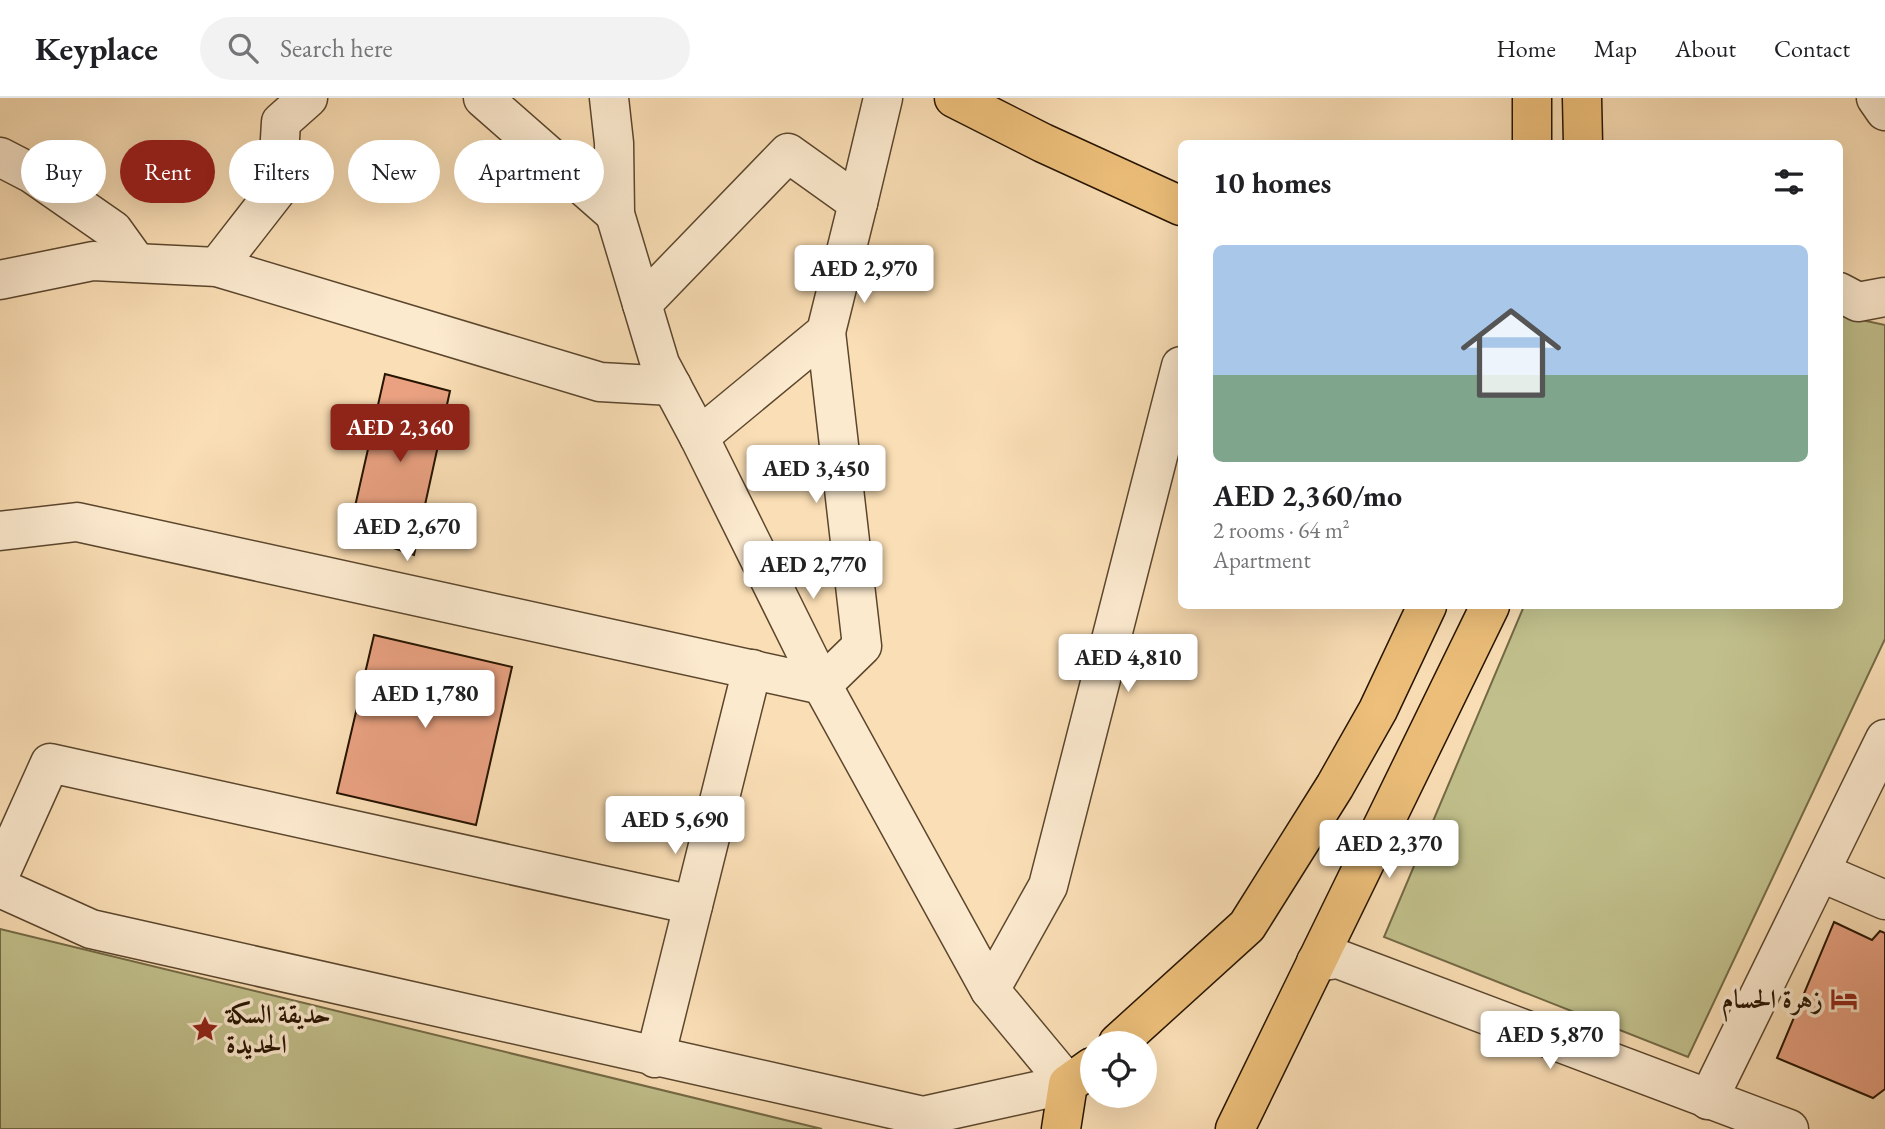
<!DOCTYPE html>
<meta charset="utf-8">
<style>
:root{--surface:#fff;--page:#f2f2f2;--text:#202124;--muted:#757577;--line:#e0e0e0;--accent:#8f2418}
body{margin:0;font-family:"EB Garamond",Amiri,serif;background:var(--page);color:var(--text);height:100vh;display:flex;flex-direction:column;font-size:26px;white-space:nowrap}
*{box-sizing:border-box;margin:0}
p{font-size:23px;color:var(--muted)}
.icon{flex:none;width:38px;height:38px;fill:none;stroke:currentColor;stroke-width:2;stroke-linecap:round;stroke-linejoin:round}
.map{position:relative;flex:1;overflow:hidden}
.panel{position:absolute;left:1178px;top:42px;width:665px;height:469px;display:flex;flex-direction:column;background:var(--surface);border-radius:10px;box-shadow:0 7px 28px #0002}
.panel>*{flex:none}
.top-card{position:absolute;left:21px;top:42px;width:665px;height:63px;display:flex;gap:14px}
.fabs{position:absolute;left:1080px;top:933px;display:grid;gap:14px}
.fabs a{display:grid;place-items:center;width:77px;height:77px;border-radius:50%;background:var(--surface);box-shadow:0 7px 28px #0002;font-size:35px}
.price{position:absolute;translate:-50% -60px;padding:0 16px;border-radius:7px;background:#fff;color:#222;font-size:23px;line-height:46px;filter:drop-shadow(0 2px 4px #0008)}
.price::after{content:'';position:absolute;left:50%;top:42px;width:21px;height:16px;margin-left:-10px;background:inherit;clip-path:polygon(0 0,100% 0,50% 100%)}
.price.selected{background:var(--accent);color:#fff}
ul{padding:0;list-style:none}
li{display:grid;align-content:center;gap:14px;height:371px;padding:0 35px}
li span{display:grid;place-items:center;height:217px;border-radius:10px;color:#555}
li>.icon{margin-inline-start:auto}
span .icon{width:126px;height:126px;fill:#fffc;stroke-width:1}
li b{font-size:30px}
h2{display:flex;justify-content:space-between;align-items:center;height:84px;padding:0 35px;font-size:30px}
.pill{padding:0 24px;border-radius:32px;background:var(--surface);box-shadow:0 7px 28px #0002;font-size:24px;line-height:63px}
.pill.selected{background:var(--accent);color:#fff}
header{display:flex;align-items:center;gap:42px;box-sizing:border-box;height:98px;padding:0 35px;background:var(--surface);border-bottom:2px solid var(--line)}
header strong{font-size:33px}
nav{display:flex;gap:38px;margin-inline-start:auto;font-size:24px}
.search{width:490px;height:63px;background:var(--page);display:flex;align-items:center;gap:18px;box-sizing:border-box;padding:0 24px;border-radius:38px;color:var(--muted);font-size:26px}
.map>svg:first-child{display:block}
.green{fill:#c1c08c;stroke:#746a46;stroke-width:2}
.building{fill:#e9a181;stroke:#261400;stroke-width:2}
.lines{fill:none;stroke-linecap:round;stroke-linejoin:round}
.minor-casing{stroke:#5b462d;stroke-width:41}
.major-casing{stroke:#261400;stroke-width:41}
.minor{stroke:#fceacf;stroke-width:38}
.major{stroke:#edbf7a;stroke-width:38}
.labels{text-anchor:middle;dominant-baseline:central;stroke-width:7;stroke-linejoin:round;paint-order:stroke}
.poi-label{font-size:26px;font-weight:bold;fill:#261400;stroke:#fceacf;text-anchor:end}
</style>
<header>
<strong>Keyplace</strong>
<div class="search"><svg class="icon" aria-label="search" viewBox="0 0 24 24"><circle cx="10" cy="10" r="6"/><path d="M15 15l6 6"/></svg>Search here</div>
<nav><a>Home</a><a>Map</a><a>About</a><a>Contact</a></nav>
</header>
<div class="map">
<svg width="1885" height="1031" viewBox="0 0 1885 1031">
<rect width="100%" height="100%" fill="#fadeb5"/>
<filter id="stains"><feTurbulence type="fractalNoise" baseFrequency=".00286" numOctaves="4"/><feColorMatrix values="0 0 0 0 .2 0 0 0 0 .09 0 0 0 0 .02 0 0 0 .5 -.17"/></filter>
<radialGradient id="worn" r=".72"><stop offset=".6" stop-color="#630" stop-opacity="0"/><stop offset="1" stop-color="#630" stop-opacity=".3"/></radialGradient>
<!-- green -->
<g class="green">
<polygon points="1839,212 1857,221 1885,227 1885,541 1688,959 1384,839 1524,508 1839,508"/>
<polygon points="0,831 822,1031 0,1031"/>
</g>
<!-- building -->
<g class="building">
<polygon points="385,276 450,293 414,457 349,435"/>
<polygon points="374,537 512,569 476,727 337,695"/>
<polygon points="1834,824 1872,842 1880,833 1885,835 1885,991 1873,1000 1777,960"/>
</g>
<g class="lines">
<defs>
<g id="minor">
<polyline points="483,0 615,116"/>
<polyline points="1876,0 1885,13"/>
<polyline points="0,59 31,75 113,132 136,164"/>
<polyline points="858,105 883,0"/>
<polyline points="217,169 277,92 281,24 308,0"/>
<polyline points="0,182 93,163 217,169 600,284 672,288"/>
<polyline points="1839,194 1858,204 1885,199"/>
<polyline points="642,206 788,55 858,105 826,234 699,339"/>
<polyline points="0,433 77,424 822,587 862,548 826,234"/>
<polyline points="1820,774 1885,802"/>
<polyline points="0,776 50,665 693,807"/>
<polyline points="0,790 91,831 923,1018 1068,986 990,892 822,587 699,339 660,266 615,116 614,45 609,0"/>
<polyline points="1316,864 1338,861 1789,1031"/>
<polyline points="990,892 1048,788 1181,268"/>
<polyline points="655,960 752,571"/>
<polyline points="1708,1002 1885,641"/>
</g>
<g id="major">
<polyline points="954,0 1043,45 1181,108"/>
<polyline points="1532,0 1532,46"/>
<polyline points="1582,0 1583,46"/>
<polyline points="1118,945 1247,828 1335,688 1378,612 1427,508"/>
<polyline points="1061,1031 1068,986 1092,969"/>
<polyline points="1235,1031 1490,508"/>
</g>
</defs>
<!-- minor casing -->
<use href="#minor" class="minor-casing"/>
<!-- major casing -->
<use href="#major" class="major-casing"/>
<!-- minor -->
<use href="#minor" class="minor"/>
<!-- major -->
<use href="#major" class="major"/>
</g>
<!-- icons -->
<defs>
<symbol id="hotel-bare" viewBox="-9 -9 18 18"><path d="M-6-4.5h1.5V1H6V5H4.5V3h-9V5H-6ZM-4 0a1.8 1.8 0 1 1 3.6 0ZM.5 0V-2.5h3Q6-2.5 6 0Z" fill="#8f2418" stroke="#fceacf" stroke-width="2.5" paint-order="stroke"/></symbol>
<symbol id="sight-bare" viewBox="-9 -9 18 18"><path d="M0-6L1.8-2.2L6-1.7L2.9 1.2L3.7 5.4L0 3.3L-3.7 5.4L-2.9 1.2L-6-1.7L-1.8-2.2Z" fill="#8f2418" stroke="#fceacf" stroke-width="2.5" paint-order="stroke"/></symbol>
</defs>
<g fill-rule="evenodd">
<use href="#hotel-bare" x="1825" y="882" width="38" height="38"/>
<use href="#sight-bare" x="186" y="912" width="38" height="38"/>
</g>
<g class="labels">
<!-- poi labels -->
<g class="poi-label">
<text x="1823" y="901">زهرة الحسام</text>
<text x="226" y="916" text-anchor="start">حديقة السكة<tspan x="226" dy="30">الحديدة</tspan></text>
</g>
</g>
<rect width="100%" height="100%" filter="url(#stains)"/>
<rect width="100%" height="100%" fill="url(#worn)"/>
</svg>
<div class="fabs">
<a><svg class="icon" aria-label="locate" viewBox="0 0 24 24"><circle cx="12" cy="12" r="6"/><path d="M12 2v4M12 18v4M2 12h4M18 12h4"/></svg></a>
</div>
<b class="price" style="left:864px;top:207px">AED 2,970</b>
<b class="price selected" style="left:400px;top:366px">AED 2,360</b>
<b class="price" style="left:816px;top:407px">AED 3,450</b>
<b class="price" style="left:407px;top:465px">AED 2,670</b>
<b class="price" style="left:813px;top:503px">AED 2,770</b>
<b class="price" style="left:1128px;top:596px">AED 4,810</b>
<b class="price" style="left:425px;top:632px">AED 1,780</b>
<b class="price" style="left:675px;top:758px">AED 5,690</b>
<b class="price" style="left:1389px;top:782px">AED 2,370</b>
<b class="price" style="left:1550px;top:973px">AED 5,870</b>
<div class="top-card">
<a class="pill">Buy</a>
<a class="pill selected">Rent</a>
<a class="pill">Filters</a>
<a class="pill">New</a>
<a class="pill">Apartment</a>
</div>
<section class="panel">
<h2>10 homes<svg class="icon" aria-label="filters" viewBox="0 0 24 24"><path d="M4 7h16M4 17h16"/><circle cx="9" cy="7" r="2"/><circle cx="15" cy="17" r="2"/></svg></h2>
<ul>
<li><span style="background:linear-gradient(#a9c7e8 60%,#7fa58c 0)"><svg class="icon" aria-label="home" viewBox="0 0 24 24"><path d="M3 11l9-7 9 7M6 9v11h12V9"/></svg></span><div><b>AED 2,360/mo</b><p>2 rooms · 64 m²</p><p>Apartment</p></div></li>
</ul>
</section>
</div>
